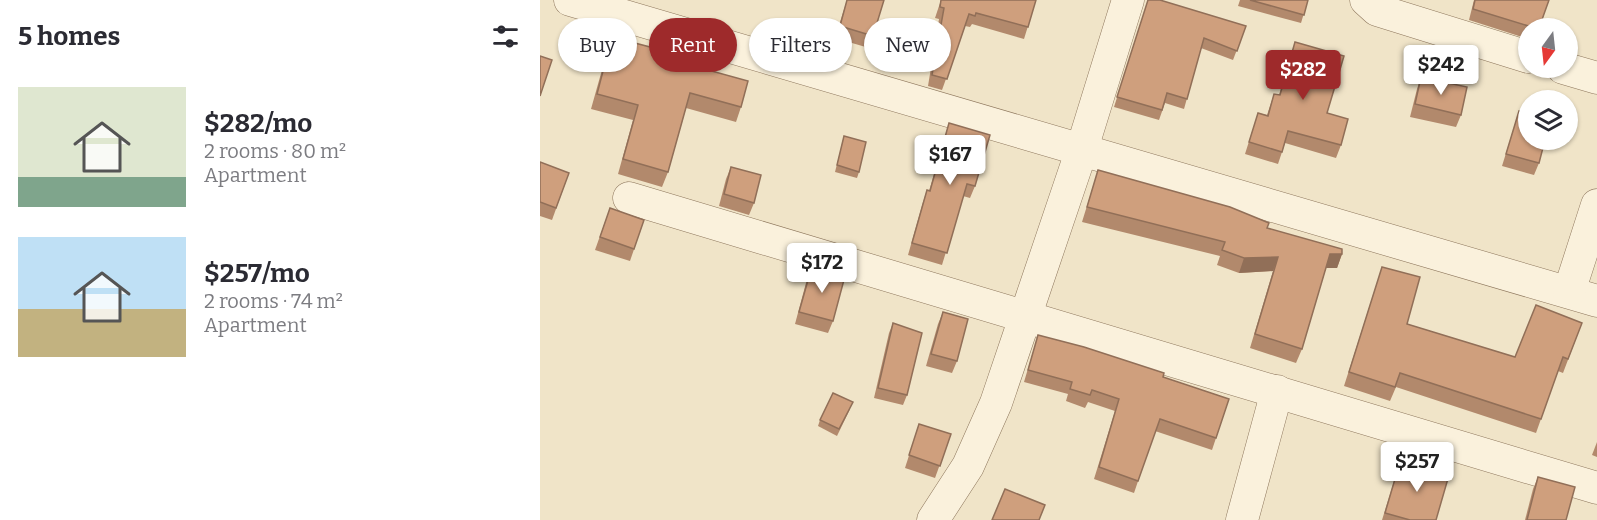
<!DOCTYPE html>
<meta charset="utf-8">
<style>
:root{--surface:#fff;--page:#f7f7f7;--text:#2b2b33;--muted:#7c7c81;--accent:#9e2a2b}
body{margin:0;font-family:Bitter,serif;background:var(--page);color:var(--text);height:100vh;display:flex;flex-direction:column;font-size:22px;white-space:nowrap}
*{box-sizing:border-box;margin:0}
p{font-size:20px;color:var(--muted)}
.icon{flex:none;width:33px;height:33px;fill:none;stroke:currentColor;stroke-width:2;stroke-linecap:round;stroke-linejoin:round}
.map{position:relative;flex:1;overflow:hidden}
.sheet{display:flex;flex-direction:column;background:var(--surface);width:540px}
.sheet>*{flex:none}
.top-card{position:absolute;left:18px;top:18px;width:570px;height:54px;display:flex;gap:12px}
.needle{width:39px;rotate:195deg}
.buttons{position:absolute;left:978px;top:18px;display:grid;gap:12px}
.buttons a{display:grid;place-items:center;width:60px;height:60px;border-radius:50%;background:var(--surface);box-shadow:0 2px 4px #0004;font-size:30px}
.price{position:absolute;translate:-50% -51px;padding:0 14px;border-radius:6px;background:#fff;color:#222;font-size:20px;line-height:39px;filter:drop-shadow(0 2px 3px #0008)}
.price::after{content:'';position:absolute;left:50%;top:36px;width:18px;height:14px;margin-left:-9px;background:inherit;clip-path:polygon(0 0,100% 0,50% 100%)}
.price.selected{background:var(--accent);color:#fff}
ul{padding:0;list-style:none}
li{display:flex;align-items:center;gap:18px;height:150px;padding:0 18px}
li span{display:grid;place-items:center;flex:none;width:168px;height:120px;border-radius:0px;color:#555}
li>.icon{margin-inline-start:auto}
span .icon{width:72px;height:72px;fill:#fffc;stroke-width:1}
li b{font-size:26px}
h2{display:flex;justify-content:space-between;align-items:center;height:72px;padding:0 18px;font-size:26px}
.tag{padding:0 21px;border-radius:27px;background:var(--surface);box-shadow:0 2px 4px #0004;font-size:21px;line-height:54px}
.tag.selected{background:var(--accent);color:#fff}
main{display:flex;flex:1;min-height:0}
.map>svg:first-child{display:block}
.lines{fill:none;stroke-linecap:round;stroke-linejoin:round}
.minor-casing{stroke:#8d765c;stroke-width:33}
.minor{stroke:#faf1dc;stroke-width:32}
.wall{fill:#b2896c}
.shaded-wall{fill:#916f58}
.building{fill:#cf9f7d;stroke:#916f58;stroke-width:1.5}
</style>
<main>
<section class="sheet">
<h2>5 homes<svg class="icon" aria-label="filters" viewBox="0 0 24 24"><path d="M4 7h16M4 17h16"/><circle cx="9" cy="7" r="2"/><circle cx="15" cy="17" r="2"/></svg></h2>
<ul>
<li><span style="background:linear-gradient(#dfe7d0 75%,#7fa58c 0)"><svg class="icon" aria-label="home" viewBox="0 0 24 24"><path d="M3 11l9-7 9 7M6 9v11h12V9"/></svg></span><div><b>$282/mo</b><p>2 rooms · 80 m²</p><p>Apartment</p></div></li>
<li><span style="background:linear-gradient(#bfe0f5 60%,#c2b280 0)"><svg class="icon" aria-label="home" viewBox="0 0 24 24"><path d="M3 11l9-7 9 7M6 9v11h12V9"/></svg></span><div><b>$257/mo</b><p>2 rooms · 74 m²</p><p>Apartment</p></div></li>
</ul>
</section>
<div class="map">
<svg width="1057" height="520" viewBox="0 0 1057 520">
<rect width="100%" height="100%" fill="#f0e4c8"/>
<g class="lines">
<defs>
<g id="minor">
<polyline points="30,0 1057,301"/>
<polyline points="826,0 837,10 988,57"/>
<polyline points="1023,68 1057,78"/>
<polyline points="89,198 1057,488"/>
<polyline points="1029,292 1057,205"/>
<polyline points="393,520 428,466 456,403 541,152 588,0"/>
<polyline points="702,520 737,391"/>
</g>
</defs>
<!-- minor casing -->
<use href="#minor" class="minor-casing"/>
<!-- minor -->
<use href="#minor" class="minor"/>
</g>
<!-- wall -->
<g class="wall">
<polygon points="307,0 344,0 329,48 295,38"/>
<polygon points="401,0 496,0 484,39 432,24 430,27 425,26 402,90 388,86 399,19 395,18"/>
<polygon points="608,0 706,26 693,60 661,48 644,109 625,103 619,120 574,107"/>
<polygon points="700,0 768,0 761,23 698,6"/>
<polygon points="934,0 1009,0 999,28 988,28 988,39 929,20"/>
<polygon points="72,37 113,48 117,37 157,67 201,107 196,122 146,108 128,172 122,187 78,174 93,120 51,109 67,52"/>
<polygon points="755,42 787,113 801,145 796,158 745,143 738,164 705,154 718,113 727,115 734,94 739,95"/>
<polygon points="881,77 921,115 916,127 870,117 877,89"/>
<polygon points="979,111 999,163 994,175 962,166"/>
<polygon points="409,123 435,186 430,198 423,196 402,265 368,255 383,202 387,190 389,191"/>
<polygon points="304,136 319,172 317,178 295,172"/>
<polygon points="0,162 29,173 12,220 0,216"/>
<polygon points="191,167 214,203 209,215 179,206 186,179"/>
<polygon points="558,170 802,254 797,268 786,268 762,349 756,363 710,348 733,271 699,273 677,265 680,256 542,222"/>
<polygon points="70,208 104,220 90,261 55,250"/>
<polygon points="272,266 293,321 288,333 255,324 267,279"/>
<polygon points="842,267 867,324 975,357 1042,323 1023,373 1018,371 996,433 856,387 850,401 804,386"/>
<polygon points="403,312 417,361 412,373 386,366 398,324"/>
<polygon points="353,323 367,395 363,405 334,398 349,333"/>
<polygon points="498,335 689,399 672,450 615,431 594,493 554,479 575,411 548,402 545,408 526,401 528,394 484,382"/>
<polygon points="310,409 297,436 278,426 280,420"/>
<polygon points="379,424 411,434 395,478 365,468"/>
<polygon points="1057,442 1057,457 1052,455"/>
<polygon points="860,462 896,520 842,520"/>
<polygon points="998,477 1026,520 985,520 993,489"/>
</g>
<!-- shaded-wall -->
<g class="shaded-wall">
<polygon points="790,254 802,254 797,268 785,268"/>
<polygon points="738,257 733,271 699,273 704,258"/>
</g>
<!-- building -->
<g class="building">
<polygon points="307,0 344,0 333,36 300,26"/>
<polygon points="401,0 496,0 488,27 436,13 435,16 429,14 407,79 392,75 404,8 400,7"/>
<polygon points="608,0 620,0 706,26 697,51 664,38 647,99 627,93 622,110 577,97"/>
<polygon points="710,0 768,0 764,15"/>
<polygon points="935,0 1009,0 999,28 995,28 933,9"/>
<polygon points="72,37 114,48 117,37 162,50 157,67 208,81 201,107 150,93 128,172 83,159 98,105 57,94"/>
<polygon points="755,42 804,56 787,113 808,119 801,145 748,131 742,152 709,142 718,113 728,116 734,94 740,95"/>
<polygon points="0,56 12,60 0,96"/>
<polygon points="881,77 927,87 921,115 875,104"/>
<polygon points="979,111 988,114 988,140 1005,140 999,163 966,154"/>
<polygon points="409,123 450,135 435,186 427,184 407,253 372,243 387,190 390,191"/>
<polygon points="304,136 326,142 319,172 297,165"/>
<polygon points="0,162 29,173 16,208 0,202"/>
<polygon points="191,167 221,175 214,203 184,194"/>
<polygon points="558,170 690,207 729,223 727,228 802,249 802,254 790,254 762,349 715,334 738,257 704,258 682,250 685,242 547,207"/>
<polygon points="70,208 104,220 94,249 60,237"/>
<polygon points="272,266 305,276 293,321 259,312"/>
<polygon points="842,267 880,277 867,324 975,357 996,305 1042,323 1028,359 1023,357 1001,419 860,373 855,387 809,372"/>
<polygon points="403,312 428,319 417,361 391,354"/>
<polygon points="353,323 382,333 367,395 338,388"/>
<polygon points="498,335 544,347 624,373 623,377 689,399 676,438 620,419 598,481 559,467 579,399 552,390 550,395 530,389 532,382 488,370"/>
<polygon points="293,393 313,402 299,429 280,420"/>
<polygon points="379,424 411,434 400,466 369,455"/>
<polygon points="860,462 909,475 896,520 870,520 845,513"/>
<polygon points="998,477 1035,487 1026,520 987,520"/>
<polygon points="465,489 505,505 499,520 452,520"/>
</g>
</svg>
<div class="buttons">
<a><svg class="needle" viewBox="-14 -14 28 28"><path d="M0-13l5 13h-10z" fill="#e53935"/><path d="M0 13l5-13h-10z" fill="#7c7c81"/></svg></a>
<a><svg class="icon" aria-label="layers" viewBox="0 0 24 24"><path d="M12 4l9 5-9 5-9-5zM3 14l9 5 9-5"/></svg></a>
</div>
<b class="price" style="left:901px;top:96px">$242</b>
<b class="price selected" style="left:763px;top:101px">$282</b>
<b class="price" style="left:410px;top:186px">$167</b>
<b class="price" style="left:282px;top:294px">$172</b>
<b class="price" style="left:877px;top:493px">$257</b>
<div class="top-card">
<a class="tag">Buy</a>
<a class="tag selected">Rent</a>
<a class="tag">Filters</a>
<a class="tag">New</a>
</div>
</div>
</main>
